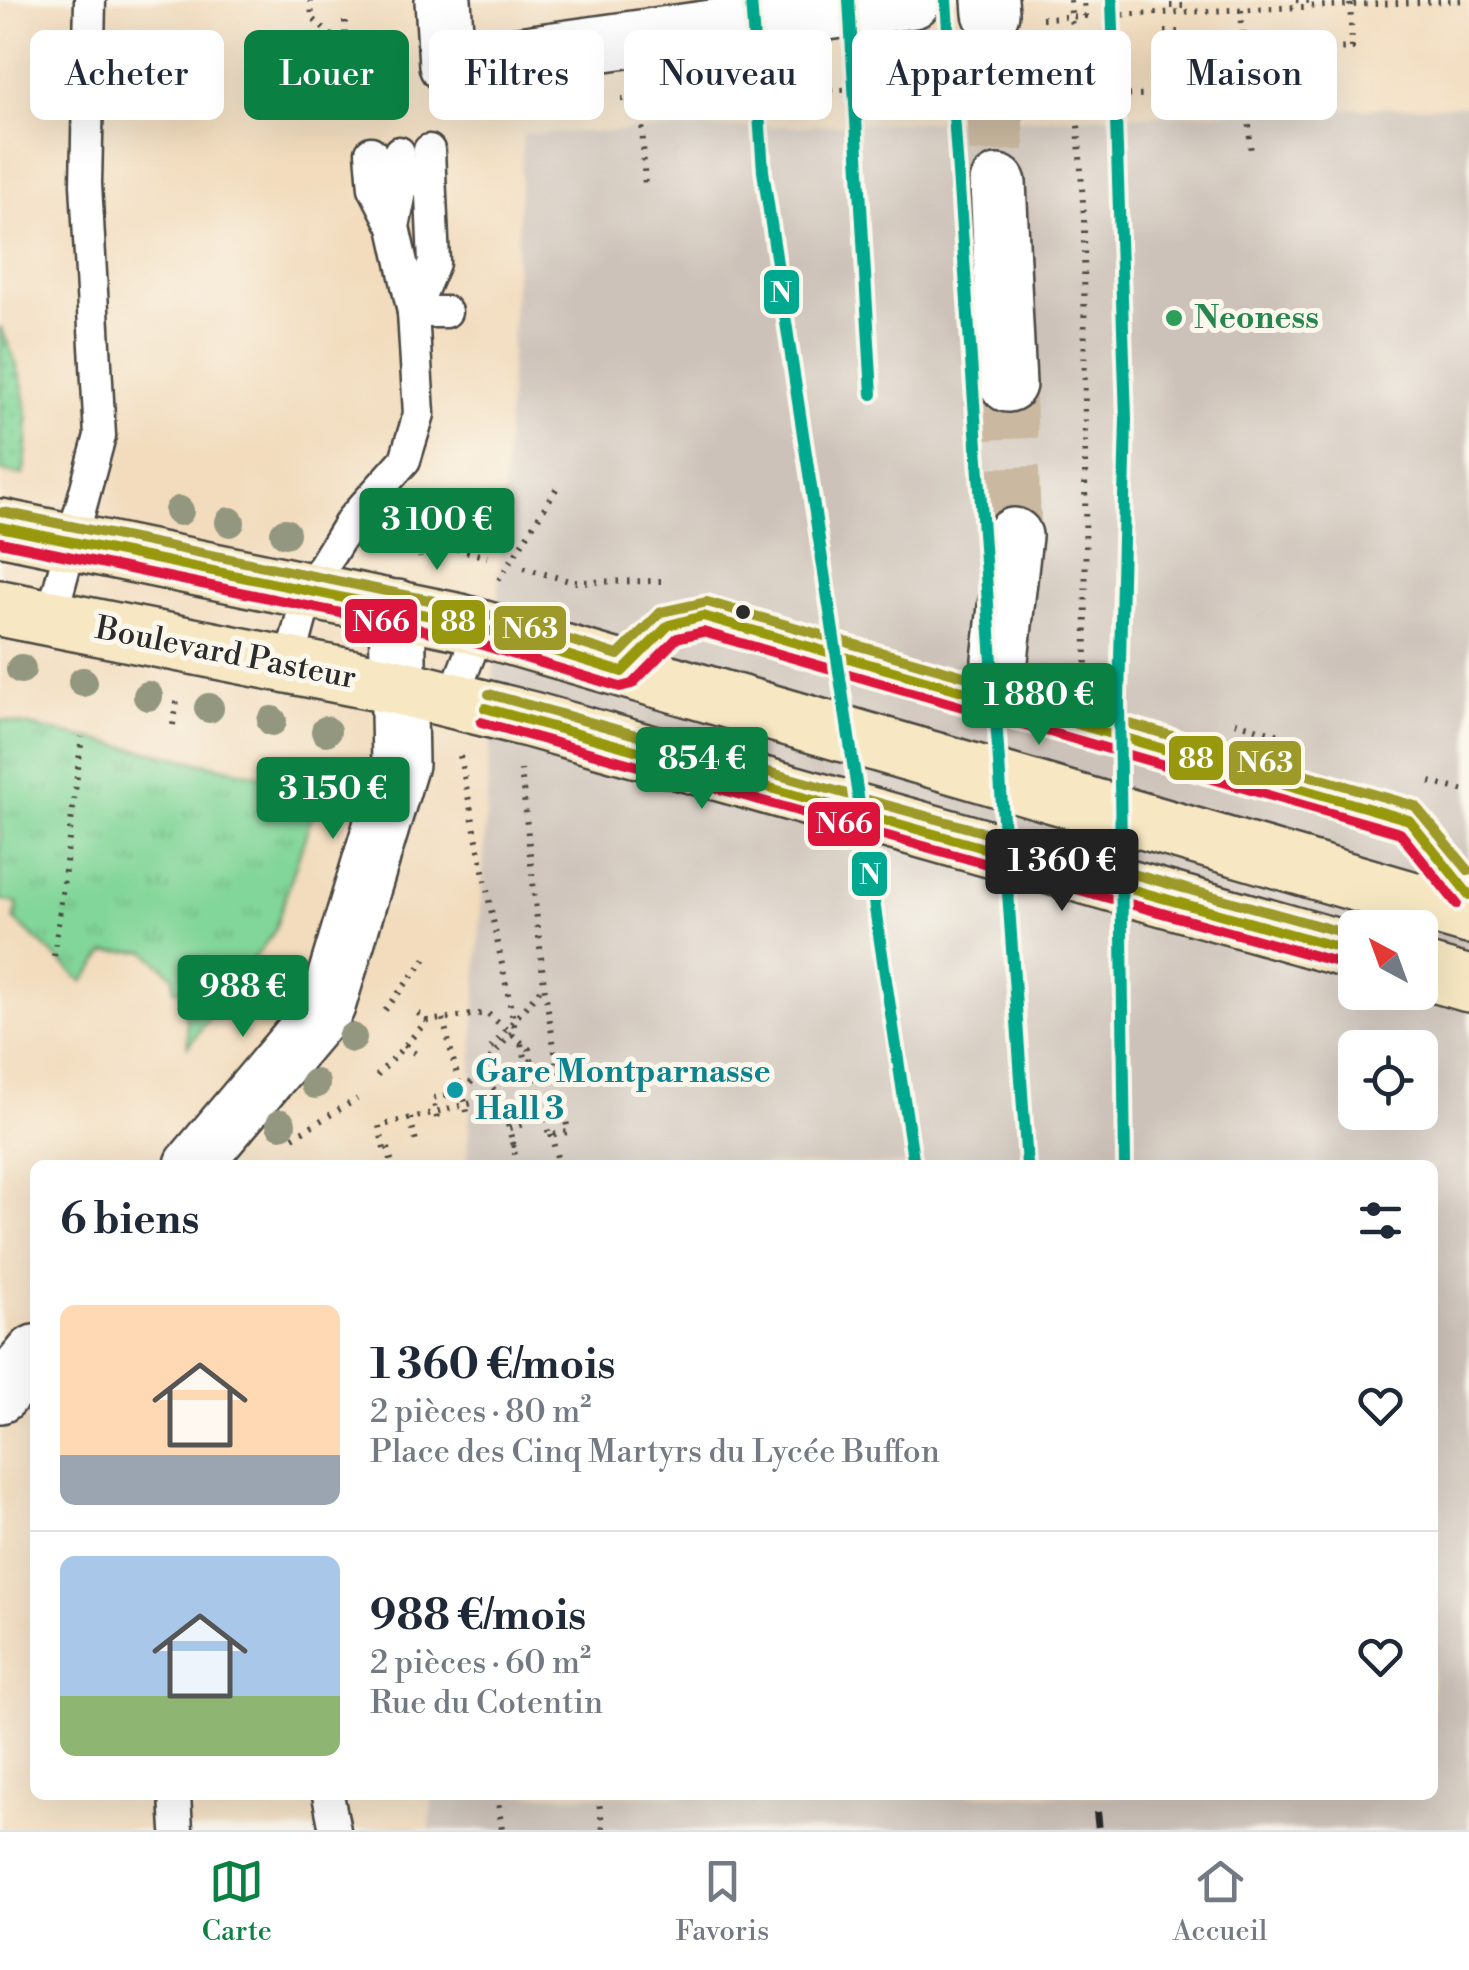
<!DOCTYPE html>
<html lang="fr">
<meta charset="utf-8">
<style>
:root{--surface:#fff;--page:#f6f6f7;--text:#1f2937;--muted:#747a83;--line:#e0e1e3;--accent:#0b8043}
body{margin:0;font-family:"Libre Bodoni",serif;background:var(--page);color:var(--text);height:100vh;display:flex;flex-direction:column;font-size:38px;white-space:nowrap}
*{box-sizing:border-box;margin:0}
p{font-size:32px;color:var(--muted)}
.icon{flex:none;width:55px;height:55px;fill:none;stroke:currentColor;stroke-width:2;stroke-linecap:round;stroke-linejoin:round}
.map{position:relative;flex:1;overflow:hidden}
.drawer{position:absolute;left:30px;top:1160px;width:1408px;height:640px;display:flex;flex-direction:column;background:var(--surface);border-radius:15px;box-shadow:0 10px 40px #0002}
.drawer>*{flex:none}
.top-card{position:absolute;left:30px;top:30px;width:1410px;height:90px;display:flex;gap:20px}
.needle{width:65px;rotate:319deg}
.tools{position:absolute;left:1338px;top:910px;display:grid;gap:20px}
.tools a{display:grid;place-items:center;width:100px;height:100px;border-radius:15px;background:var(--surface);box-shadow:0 10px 40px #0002;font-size:50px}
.price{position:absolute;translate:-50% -85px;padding:0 22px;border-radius:10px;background:var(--accent);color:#fff;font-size:32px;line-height:65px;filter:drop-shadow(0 2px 5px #0008)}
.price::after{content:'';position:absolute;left:50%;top:60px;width:30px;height:22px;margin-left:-15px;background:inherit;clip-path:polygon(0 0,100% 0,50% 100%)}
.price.selected{background:#222;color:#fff}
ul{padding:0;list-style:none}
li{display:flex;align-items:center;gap:30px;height:250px;padding:0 30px}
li+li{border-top:2px solid var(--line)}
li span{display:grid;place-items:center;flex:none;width:280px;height:200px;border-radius:15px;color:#555}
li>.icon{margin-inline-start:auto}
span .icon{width:120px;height:120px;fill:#fffc;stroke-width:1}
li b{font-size:42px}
h2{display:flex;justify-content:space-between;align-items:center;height:120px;padding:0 30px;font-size:42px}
.pill{padding:0 35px;border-radius:15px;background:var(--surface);box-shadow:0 10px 40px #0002;font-size:35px;line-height:90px}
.pill.selected{background:var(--accent);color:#fff}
.tabs{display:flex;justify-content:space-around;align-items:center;height:140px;border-top:2px solid var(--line);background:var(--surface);font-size:28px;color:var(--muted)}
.tabs a{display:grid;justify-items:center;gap:5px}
.tabs .selected{color:var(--accent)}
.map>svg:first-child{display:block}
.railway{fill:#cdc2b9;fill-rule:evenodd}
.grass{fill:url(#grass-dots);stroke:#568062;stroke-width:2.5}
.park{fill:url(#park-tufts);stroke:#568062;stroke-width:2.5}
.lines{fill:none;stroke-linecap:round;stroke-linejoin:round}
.street-tunnel{stroke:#cab9a0;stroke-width:55;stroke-dasharray:55 28;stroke-linecap:butt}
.lane-casing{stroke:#494641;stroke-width:35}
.street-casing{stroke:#494641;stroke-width:60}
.secondary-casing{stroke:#494641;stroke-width:60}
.path{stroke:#494641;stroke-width:6;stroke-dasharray:2.5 8;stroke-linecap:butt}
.lane{stroke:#fff;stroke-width:30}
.street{stroke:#fff;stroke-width:55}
.secondary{stroke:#f7e8c3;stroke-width:55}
.rail{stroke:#2b2b2b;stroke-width:8;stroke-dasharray:15 8;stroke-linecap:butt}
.bus-1-casing{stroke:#fbf7ec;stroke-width:18}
.bus-2-casing{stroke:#fbf7ec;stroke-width:18}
.bus-3-casing{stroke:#fbf7ec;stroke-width:18}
.bus-1{stroke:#98980f;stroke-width:10}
.bus-2{stroke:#dc143c;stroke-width:10}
.bus-3{stroke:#9d9a2a;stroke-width:10}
.rail-1-casing{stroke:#fbf7ec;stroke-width:20}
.rail-1{stroke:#00a88f;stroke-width:12}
.tree{fill:#93977f}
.leisure-dot{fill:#2e9e5b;stroke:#fbf7ec;stroke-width:4}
.bus-dot{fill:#2b2b2b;stroke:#fbf7ec;stroke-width:4}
.culture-dot{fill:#0f9aa8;stroke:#fbf7ec;stroke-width:4}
.labels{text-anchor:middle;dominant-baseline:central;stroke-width:10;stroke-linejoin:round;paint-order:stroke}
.leisure-label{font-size:32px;font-weight:bold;fill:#27864d;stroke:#fbf7ec;text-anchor:start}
.street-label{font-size:32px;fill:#2b2b2b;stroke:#fbf7ec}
.culture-label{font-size:32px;font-weight:bold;fill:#0d838f;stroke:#fbf7ec;text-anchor:start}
.line-badge{stroke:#fbf7ec;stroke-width:4}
.badge-label{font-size:28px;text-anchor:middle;font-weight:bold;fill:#fff}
</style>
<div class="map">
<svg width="1469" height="1830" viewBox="0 0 1469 1830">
<defs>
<pattern id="grass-dots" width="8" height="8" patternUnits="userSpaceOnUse" patternTransform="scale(2.5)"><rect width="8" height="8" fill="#82d699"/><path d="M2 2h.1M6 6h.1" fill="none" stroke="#70b884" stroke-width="1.8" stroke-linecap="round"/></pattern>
<pattern id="park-tufts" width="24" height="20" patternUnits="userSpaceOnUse" patternTransform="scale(2.5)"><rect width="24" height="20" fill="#82d699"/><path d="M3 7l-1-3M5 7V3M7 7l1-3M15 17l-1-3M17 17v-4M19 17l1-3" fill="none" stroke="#70b884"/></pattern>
</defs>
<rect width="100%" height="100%" fill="#fbf7ec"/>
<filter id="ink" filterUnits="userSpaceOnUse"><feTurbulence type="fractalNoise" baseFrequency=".01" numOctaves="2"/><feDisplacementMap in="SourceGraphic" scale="20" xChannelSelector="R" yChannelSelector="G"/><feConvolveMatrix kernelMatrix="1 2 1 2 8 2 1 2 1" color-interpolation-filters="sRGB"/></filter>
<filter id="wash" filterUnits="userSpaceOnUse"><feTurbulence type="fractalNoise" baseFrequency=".0048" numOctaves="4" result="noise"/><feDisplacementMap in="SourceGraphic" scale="40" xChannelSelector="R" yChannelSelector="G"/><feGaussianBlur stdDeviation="2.25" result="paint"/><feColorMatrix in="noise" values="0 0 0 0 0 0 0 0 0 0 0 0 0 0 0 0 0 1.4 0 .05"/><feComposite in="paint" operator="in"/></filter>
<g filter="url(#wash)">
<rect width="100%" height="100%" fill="#f2dcbd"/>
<!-- railway -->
<path class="railway" d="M 1469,105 L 1469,1830 L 430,1830 L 432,1795 L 1432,1795 L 1432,1165 L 467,1165 L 523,134 ZM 1355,928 L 1420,928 L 1420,992 L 1355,992 ZM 1355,1048 L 1420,1048 L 1420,1112 L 1355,1112 Z"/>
<!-- grass -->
<path class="grass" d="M 0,326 C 25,377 34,419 23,475 L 0,471 Z"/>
<!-- park -->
<polygon class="park" points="0,720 315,787 318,797 274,932 188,1046 184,990 174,990 173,976 146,951 106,952 83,982 14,919 18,904 0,899"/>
</g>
<g filter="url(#ink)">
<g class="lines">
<!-- street-tunnel -->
<g class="street-tunnel">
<polyline points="991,13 998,183"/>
<polyline points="1008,384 1014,536"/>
</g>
<defs>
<g id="lane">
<polyline points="371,152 374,188 394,227"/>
<polyline points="413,312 434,263 429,150"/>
<polyline points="413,312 446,312"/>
<polyline points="51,618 100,436 86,184 90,0"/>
<polyline points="289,664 309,589 352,519 405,460 419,414 413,312 394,227 403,182 399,152"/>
<polyline points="622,672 669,625 703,616 1409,820 1469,895"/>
<polyline points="452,700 480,628"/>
<polyline points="175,1795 177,1830"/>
<polyline points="328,1795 335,1830"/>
</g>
<g id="street">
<polyline points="443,0 447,65 913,0"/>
<polyline points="990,0 991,13"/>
<polyline points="998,183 1008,384"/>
<polyline points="1000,660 1014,536"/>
<polyline points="193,1165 327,1006 400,764 397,608"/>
<polyline points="0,1395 35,1353"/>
</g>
<g id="secondary">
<polyline points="0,527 460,622 1469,916"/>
<polyline points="0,608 399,687 532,720 1355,952"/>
<polyline points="1420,970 1469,984"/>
</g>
</defs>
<!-- lane casing -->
<use href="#lane" class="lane-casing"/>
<!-- street casing -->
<use href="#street" class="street-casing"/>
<!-- secondary casing -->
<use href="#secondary" class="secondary-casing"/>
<!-- path -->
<g class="path">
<polyline points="311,0 312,18 345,48 351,119"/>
<polyline points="1070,0 1084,218 1086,684"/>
<polyline points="1118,0 1121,48 1131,48"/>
<polyline points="1296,0 1309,1"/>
<polyline points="1170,6 1184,6 1184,0"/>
<polyline points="1241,10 1251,155"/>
<polyline points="1042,18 1085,16 1084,0"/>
<polyline points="345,21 345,46"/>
<polyline points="1165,32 1183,32 1184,56"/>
<polyline points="851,62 851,75 857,74"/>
<polyline points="1005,68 1114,63 1112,15 1468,0"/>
<polyline points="372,72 373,82 400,81"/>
<polyline points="914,72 983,69"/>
<polyline points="641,96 645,190"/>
<polyline points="621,99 865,89 865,106 1161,94 1159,57 1352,48 1350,0"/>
<polyline points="412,516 420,558"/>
<polyline points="446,546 487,557"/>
<polyline points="524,568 573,582 661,581"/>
<polyline points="499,580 558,486"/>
<polyline points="1235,722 1304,742"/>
<polyline points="173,725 178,697"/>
<polyline points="460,756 515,1029 463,1092 467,1112"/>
<polyline points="1430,782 1469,792"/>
<polyline points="54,956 82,737"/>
<polyline points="385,1010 428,956"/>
<polyline points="418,1013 427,1021"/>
<polyline points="443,1019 462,1095"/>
<polyline points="521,1044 531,1075"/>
<polyline points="405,1045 418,1056"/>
<polyline points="491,1048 543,986"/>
<polyline points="478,1073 501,1097"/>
<polyline points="377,1076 427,1021 487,1013 529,1049 549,1135 568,1132 544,985 521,770"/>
<polyline points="485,1100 492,1126"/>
<polyline points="410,1118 416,1141"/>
<polyline points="437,1118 433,1098 463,1092"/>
<polyline points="509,1128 524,1124"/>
<polyline points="551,1134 559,1165"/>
<polyline points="293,1137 357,1099"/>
<polyline points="512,1142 518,1165"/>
<polyline points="388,1148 392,1165"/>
<polyline points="384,1149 379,1126 501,1096 513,1145 519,1143"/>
<polyline points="497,1795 502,1830"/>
<polyline points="598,1795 603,1830"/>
</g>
<!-- lane -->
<use href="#lane" class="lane"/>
<!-- street -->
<use href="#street" class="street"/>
<!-- secondary -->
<use href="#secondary" class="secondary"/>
<!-- rail -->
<polyline class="rail" points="1097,1812 1099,1830"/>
<defs>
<g id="bus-1">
<polyline points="0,527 460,622 622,672 669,625 703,616 1409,820 1469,895"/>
<polyline points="485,708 1355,952"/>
</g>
<g id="bus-2">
<polyline points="0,542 456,637 620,687 632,684 677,638 703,632 1400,833 1457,904"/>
<polyline points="481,722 1351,966"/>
</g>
<g id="bus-3">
<polyline points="3,512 463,607 618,655 661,612 707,602 1415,806 1469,871"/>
<polyline points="489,694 1355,936"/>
</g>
</defs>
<!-- bus-1 casing -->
<use href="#bus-1" class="bus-1-casing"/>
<!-- bus-2 casing -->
<use href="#bus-2" class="bus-2-casing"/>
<!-- bus-3 casing -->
<use href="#bus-3" class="bus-3-casing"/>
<!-- bus-1 -->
<use href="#bus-1" class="bus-1"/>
<!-- bus-2 -->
<use href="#bus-2" class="bus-2"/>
<!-- bus-3 -->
<use href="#bus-3" class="bus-3"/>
<defs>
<g id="rail-1">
<polyline points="751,0 763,171 914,1165"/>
<polyline points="849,0 872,394"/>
<polyline points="946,0 1027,1165"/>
<polyline points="1112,0 1126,419 1119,701 1125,1165"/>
</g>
</defs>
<!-- rail-1 casing -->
<use href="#rail-1" class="rail-1-casing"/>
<!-- rail-1 -->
<use href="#rail-1" class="rail-1"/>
</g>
<!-- trees -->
<g class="tree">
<circle cx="179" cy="511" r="15"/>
<circle cx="230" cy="522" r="15"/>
<circle cx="285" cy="533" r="15"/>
<circle cx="21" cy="669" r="15"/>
<circle cx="83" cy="682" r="15"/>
<circle cx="148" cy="696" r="15"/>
<circle cx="209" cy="708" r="15"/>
<circle cx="272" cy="721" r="15"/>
<circle cx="326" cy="731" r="15"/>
<circle cx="352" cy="1038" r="15"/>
<circle cx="315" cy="1084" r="15"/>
<circle cx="281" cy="1124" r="15"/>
</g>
</g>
<!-- markers -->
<circle class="leisure-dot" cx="1174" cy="318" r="10"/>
<circle class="bus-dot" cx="743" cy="612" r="9"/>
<circle class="culture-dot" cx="455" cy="1090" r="10"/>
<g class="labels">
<!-- leisure labels -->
<g class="leisure-label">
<text x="1194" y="318">Neoness</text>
</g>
<!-- street labels -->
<g class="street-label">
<text transform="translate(226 653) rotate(11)">Boulevard Pasteur</text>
</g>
<!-- culture labels -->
<g class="culture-label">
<text x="475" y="1072">Gare Montparnasse<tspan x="475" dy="37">Hall 3</tspan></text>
</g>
</g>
<g class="line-badge">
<rect x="762" y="268" width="39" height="48" rx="10" fill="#00a88f"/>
<rect x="343" y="597" width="76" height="48" rx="10" fill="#dc143c"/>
<rect x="430" y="598" width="57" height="48" rx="10" fill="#98980f"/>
<rect x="492" y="604" width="76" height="48" rx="10" fill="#9d9a2a"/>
<rect x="1167" y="734" width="58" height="48" rx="10" fill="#98980f"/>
<rect x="1227" y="739" width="76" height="48" rx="10" fill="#9d9a2a"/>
<rect x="806" y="800" width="76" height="48" rx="10" fill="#dc143c"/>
<rect x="850" y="850" width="39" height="48" rx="10" fill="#00a88f"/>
</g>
<g class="badge-label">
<text x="781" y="302">N</text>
<text x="381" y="631">N66</text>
<text x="458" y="631">88</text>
<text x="530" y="638">N63</text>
<text x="1196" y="768">88</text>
<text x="1265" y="772">N63</text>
<text x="844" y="833">N66</text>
<text x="870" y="884">N</text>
</g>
</svg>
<div class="tools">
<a><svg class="needle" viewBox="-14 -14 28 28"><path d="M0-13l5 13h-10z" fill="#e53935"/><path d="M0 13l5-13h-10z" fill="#747a83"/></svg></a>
<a><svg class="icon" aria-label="locate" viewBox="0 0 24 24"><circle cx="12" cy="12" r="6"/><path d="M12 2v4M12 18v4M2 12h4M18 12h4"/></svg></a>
</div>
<b class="price" style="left:437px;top:573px">3 100 €</b>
<b class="price" style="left:1039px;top:748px">1 880 €</b>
<b class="price" style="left:702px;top:812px">854 €</b>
<b class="price" style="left:333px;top:842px">3 150 €</b>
<b class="price selected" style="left:1062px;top:914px">1 360 €</b>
<b class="price" style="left:243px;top:1040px">988 €</b>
<div class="top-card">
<a class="pill">Acheter</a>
<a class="pill selected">Louer</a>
<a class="pill">Filtres</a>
<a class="pill">Nouveau</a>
<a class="pill">Appartement</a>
<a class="pill">Maison</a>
</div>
<section class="drawer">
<h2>6 biens<svg class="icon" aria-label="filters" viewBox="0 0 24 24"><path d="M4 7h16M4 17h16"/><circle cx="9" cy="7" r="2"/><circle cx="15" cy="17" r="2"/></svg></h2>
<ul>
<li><span style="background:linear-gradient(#ffd9b3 75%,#9aa5b1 0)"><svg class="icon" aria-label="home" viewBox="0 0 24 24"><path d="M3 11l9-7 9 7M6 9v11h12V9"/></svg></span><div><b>1 360 €/mois</b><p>2 pièces · 80 m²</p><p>Place des Cinq Martyrs du Lycée Buffon</p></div><svg class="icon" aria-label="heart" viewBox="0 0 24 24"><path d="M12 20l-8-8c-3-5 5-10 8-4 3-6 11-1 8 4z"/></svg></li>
<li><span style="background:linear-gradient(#a9c7e8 70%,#8fb573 0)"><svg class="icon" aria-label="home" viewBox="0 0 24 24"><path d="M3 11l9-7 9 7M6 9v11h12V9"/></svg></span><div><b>988 €/mois</b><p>2 pièces · 60 m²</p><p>Rue du Cotentin</p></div><svg class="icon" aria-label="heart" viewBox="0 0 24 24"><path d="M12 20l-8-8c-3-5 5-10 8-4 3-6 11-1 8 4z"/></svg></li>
</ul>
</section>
</div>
<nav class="tabs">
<a class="selected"><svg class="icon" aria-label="map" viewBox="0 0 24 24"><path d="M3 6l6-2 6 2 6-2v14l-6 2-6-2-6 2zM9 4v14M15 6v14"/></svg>Carte</a>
<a><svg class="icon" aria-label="saved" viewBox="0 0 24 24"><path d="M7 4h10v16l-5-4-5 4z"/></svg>Favoris</a>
<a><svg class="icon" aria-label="home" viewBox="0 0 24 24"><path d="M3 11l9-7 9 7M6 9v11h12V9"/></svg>Accueil</a>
</nav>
